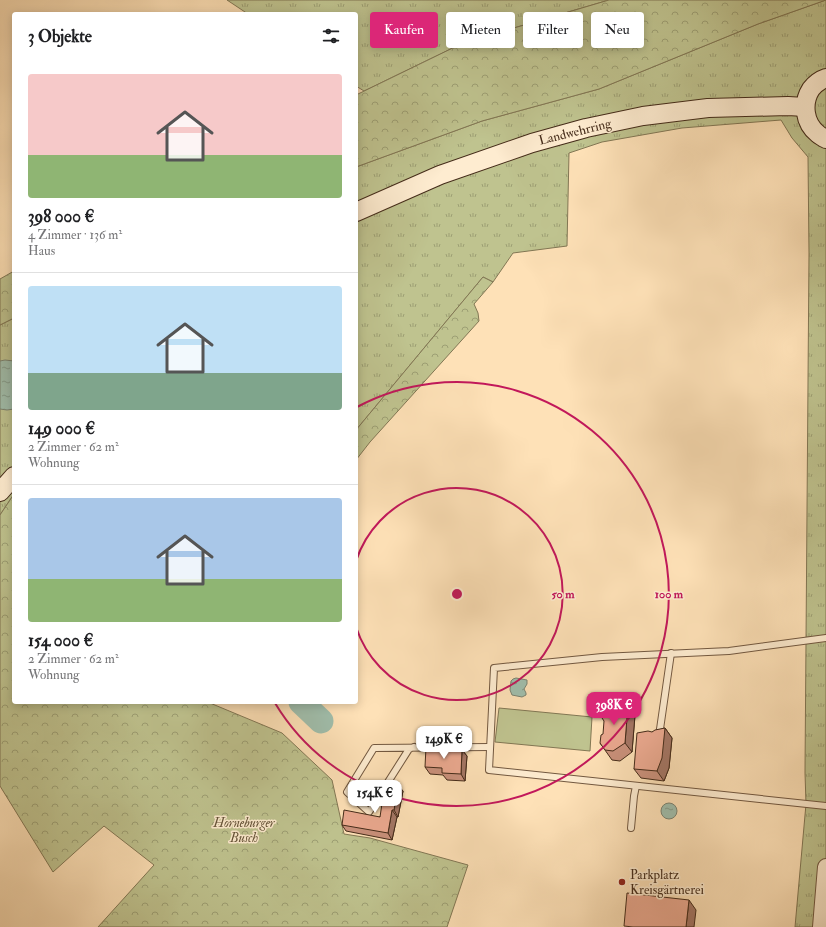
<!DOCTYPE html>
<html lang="de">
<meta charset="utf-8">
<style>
:root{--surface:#fff;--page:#f6f6f6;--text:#202124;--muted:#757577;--line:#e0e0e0;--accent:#db2777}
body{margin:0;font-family:"IM FELL Double Pica",serif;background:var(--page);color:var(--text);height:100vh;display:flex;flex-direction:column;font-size:15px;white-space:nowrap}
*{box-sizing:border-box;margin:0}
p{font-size:13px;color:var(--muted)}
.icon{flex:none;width:22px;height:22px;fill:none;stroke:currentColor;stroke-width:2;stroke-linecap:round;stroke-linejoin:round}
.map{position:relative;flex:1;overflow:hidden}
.side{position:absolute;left:12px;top:12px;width:346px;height:692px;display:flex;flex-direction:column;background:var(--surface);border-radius:4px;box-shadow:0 2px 10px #0003}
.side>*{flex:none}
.hud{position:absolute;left:370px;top:12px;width:380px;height:36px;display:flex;gap:8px}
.price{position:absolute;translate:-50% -34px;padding:0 9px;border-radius:8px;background:#fff;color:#222;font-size:13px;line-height:26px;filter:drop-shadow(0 1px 2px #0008)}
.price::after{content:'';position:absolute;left:50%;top:24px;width:12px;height:9px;margin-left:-6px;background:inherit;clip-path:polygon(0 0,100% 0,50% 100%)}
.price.on{background:var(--accent);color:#fff}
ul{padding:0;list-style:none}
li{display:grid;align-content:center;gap:8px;height:212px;padding:0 16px}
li+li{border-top:1px solid var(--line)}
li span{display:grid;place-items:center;height:124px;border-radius:4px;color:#555}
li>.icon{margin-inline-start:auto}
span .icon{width:72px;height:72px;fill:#fffc;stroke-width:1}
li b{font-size:17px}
h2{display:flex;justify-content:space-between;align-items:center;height:48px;padding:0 16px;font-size:17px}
.chip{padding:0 14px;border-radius:4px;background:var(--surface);box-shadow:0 2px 10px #0003;font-size:14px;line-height:36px}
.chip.on{background:var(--accent);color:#fff}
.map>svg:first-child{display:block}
.grass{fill:url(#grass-tufts);stroke:#827754}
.forest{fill:url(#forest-crowns);stroke:#827754}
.garden{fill:#bfc38f;stroke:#827754}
.water{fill:url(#water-ripples);stroke:#7b8371}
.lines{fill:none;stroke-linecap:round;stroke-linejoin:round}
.river{stroke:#a0beac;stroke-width:25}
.service-casing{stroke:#725840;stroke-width:8}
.tertiary-casing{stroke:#725840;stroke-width:18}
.secondary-casing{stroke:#442b19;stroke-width:20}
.service{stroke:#feecd0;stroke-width:6}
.tertiary{stroke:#feecd0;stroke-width:16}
.secondary{stroke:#feecd0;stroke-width:18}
.wall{fill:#ca917c;stroke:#442b19}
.shaded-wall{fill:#a47665;stroke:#442b19}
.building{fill:#eba990;stroke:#442b19}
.ring{fill:none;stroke:#c2185b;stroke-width:2}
.poi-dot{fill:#8f2418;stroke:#feecd0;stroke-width:1.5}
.labels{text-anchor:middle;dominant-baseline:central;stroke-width:3;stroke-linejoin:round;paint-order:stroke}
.street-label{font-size:13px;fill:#442b19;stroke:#feecd0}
.park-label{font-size:13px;font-style:italic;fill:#635136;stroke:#feecd0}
.poi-label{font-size:13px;fill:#442b19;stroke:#feecd0;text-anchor:start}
.centre{fill:#c2185b;stroke:#feecd0;stroke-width:2}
.ring-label{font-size:12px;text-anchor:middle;font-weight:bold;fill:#c2185b;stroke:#feecd0;stroke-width:3;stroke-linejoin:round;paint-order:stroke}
</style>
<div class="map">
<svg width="826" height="927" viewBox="0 0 826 927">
<defs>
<pattern id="grass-tufts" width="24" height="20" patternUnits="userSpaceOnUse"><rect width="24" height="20" fill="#bfc38f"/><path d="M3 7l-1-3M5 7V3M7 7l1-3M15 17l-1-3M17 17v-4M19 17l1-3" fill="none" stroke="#9d9f74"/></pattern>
<pattern id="forest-crowns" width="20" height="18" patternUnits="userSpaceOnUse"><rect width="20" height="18" fill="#bfc38f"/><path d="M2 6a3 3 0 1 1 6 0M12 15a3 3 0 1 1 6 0" fill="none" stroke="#9d9f74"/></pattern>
<pattern id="water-ripples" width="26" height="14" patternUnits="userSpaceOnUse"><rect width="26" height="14" fill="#a0beac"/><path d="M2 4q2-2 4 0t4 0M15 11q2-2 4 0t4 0" fill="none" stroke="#849b8b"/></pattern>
</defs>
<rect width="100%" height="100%" fill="#fee1b7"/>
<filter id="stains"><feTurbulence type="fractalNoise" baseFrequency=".005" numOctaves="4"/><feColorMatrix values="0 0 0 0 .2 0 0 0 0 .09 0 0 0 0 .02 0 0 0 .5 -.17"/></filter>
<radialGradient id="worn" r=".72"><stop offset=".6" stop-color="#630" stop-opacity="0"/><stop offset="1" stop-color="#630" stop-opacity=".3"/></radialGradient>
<!-- grass -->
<g class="grass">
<polygon points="227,0 609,0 463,43 364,91 356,86 356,14 248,14"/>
<polygon points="826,0 826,862 822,927 795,927 806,804 805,773 809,253 808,157 792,138 781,120 682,128 602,142 569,153 567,246 513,253 493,282 483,277 356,430 356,167 482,121 599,89 758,24"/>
<polygon points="14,318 14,494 0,515 0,325"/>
</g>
<!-- forest -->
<g class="forest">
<polygon points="609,0 826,0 758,24 599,89 482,121 356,167 356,95 463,43"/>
<polygon points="14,271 14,318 0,325 0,279"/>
<polygon points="483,277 493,282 474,304 478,313 479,321 370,442 356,460 356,430"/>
<polygon points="14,494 14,702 210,703 282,733 332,780 344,834 370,838 468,865 447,927 98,927 154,865 104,826 53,872 0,786 0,515"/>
</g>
<!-- garden -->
<polygon class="garden" points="499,708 592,717 590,751 495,742"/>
<!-- water -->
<g class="water">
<polygon points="5,360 14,361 14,409 7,410 0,409 0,361"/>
<polygon points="516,678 527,680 527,684 524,689 526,693 526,695 522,697 512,695 510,690 511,681 513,679"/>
<circle cx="669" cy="811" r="8"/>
</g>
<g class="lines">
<!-- river -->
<polyline class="river" points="301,702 321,721"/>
<defs>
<g id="service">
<polyline points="826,638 729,651 602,657 494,668 489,770 826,806"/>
<polyline points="659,736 671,653"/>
<polyline points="414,747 409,749 369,812 347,792 374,748 490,747"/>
<polyline points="631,828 634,796 636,786"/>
</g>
<polyline id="tertiary" points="821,927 826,867"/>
<g id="secondary">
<path d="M 826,78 C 820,80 815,84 811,89 C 802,103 804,123 818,134 C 820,136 823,137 826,139"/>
<polyline points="356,212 440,175 532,143 586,128 643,116 708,108 788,106 805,107"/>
<polyline points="0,492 14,476"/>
</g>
</defs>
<!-- service casing -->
<use href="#service" class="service-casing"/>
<!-- tertiary casing -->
<use href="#tertiary" class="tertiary-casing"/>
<!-- secondary casing -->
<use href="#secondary" class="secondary-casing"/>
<!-- service -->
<use href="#service" class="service"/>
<!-- tertiary -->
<use href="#tertiary" class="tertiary"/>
<!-- secondary -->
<use href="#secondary" class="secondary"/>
</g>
<!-- wall -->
<g class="wall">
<polygon points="635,715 632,752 620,761 612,760 600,743"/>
<polygon points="665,728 672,738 669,768 664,781 641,778 634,769 652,732"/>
<polygon points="462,750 467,756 465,781 447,780 443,775 430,774 425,767"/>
<polygon points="403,791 398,817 397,817 392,840 346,831 342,825 380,817"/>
</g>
<!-- shaded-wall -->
<g class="shaded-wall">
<polygon points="628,705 635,715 632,752 625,743"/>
<polygon points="665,728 672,738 669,768 664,781 657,771"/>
<polygon points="462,750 467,756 465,781 461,774"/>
<polygon points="398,785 403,791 398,817 394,810"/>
<polygon points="392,810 397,817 392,840 388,833"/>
<polygon points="689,900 696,910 694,927 686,927"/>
</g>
<!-- building -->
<g class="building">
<polygon points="603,703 628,705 625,743 613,751 605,750 600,743 601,735 603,734 604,721 602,718"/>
<polygon points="665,728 662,758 657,771 634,769 637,733 648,731 652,732 655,730"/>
<polygon points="426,747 462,750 461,774 442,773 442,768 425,767"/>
<polygon points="385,783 398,785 394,810 392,810 388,833 342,825 344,810 380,817"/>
<polygon points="627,893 689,900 686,927 633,927 624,926"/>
</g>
<!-- distance rings -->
<g class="ring">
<path d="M356 561A106 106 0 1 1 356 627"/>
<path d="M357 407A212 212 0 1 1 275 703"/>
</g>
<!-- markers -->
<circle class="poi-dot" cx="622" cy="882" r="4"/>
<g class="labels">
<!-- street labels -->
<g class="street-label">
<text transform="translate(575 132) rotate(-14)">Landwehrring</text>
</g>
<!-- park labels -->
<g class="park-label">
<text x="244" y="823">Horneburger<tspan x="244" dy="15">Busch</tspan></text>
</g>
<!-- poi labels -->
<g class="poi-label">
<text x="630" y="875">Parkplatz<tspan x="630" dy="15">Kreisgärtnerei</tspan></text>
</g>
</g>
<circle cx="457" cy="594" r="6" class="centre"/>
<g class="ring-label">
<text x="563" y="598">50 m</text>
<text x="669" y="598">100 m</text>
</g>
<rect width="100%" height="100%" filter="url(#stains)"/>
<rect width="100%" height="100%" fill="url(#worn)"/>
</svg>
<b class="price on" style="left:614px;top:726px">398K €</b>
<b class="price" style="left:444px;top:760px">149K €</b>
<b class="price" style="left:375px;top:814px">154K €</b>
<div class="hud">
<a class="chip on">Kaufen</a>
<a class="chip">Mieten</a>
<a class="chip">Filter</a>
<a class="chip">Neu</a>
</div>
<section class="side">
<h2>3 Objekte<svg class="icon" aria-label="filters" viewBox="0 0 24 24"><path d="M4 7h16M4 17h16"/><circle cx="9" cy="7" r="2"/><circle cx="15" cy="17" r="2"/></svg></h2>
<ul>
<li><span style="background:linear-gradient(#f6c9c9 65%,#8fb573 0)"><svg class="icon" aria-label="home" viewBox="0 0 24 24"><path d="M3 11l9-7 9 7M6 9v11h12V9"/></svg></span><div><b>398 000 €</b><p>4 Zimmer · 136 m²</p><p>Haus</p></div></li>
<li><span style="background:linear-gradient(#bfe0f5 70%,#7fa58c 0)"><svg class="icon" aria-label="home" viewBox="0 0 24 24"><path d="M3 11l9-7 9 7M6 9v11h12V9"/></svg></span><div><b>149 000 €</b><p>2 Zimmer · 62 m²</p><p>Wohnung</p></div></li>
<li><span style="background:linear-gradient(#a9c7e8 65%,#8fb573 0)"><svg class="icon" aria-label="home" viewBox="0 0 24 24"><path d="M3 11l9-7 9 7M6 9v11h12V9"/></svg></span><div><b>154 000 €</b><p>2 Zimmer · 62 m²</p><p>Wohnung</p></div></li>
</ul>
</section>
</div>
